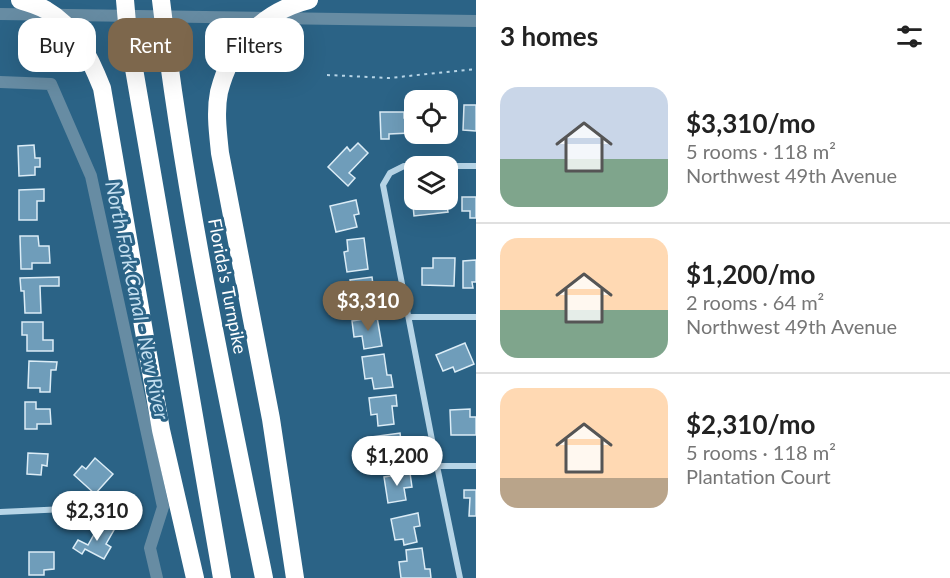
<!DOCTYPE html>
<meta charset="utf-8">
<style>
:root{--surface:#fff;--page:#f6f6f6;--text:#222;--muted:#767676;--line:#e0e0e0;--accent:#7d674c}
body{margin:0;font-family:Lato,sans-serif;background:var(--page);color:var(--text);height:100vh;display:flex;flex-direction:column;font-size:22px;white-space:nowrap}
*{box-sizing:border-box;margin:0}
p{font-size:20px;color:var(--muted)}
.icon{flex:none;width:33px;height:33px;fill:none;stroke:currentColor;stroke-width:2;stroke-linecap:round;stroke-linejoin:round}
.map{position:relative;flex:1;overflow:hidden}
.details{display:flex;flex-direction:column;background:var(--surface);width:474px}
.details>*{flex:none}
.top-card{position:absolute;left:18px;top:18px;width:368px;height:54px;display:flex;gap:12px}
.controls{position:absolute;left:404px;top:90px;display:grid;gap:12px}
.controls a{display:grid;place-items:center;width:54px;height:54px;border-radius:12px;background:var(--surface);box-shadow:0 6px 24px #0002;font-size:30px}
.price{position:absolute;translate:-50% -51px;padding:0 14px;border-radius:21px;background:#fff;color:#222;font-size:20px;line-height:39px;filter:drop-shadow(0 2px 3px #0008)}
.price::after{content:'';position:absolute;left:50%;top:36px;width:18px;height:14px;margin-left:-9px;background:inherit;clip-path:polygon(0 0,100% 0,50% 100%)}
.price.on{background:var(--accent);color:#fff}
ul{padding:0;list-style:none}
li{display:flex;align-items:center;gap:18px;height:150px;padding:0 24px}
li+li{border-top:2px solid var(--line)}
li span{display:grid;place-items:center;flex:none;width:168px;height:120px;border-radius:18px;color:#555}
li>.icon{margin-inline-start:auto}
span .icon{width:72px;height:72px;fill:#fffc;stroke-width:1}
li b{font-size:26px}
h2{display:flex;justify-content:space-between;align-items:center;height:72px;padding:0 24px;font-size:26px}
.chip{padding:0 21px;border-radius:18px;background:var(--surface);box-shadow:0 6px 24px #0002;font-size:21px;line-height:54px}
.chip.on{background:var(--accent);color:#fff}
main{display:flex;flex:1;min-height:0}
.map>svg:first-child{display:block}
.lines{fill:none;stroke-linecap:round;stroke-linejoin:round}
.canal{stroke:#678ca3;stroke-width:12}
.building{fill:#6f9dba;stroke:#dbecf6;stroke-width:1.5}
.path{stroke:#b7d5e7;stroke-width:2;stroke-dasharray:3 4.5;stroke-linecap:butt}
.street{stroke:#b7d5e7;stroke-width:6}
.highway{stroke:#fff;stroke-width:18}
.labels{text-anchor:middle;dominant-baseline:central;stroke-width:6;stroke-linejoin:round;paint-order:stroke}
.street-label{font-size:18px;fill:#fff;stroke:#2b6386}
.water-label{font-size:20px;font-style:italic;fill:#c3deef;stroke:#2b6386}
</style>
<main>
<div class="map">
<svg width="476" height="578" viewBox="0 0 476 578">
<rect width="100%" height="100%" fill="#2b6386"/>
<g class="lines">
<!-- canal -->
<g class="canal">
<polyline points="0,14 476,21"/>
<polyline points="0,82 51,84 91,176 163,507 150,548 157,578"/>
</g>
</g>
<!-- building -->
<g class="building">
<polygon points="464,105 476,105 476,131 463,130"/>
<polygon points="447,106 454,106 454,135 444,135 447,134"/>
<polygon points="380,112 404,112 404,118 410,118 410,133 389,134 389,139 381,139"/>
<polygon points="358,143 368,153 349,173 355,178 348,186 328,167 347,147 350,151"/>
<polygon points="34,145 35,158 40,158 40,167 35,167 35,175 19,176 18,146"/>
<polygon points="44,189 44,201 37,201 37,220 19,220 19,190"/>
<polygon points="412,194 414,194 414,200 446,200 448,212 414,216"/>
<polygon points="462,197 476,197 476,218 470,218 470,211 462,211"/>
<polygon points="356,200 359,214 354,215 357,227 336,232 330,206"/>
<polygon points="20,236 38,236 39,246 49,246 50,263 32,263 32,269 21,269"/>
<polygon points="364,238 368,269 347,272 344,252 348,251 347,240"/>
<polygon points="433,258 455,258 454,286 422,285 422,268 433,268"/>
<polygon points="476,260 476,282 472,282 473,288 463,288 463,261"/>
<polygon points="59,277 59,286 40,286 41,313 25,313 24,291 21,291 20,278"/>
<polygon points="372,277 376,307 347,312 346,301 353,300 350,280"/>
<polygon points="377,317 382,346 364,349 362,336 354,337 352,321"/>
<polygon points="22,322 43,322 43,340 53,340 53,351 27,351 27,335 22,335"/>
<polygon points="465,343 474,364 455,372 453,367 443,371 436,355"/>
<polygon points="384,354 387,375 391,375 393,387 374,389 372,378 365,379 362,357"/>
<polygon points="29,361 57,362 56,370 51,370 50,392 40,392 40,388 28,388"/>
<polygon points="396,395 397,406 392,406 394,424 378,426 377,414 371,415 369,398"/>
<polygon points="25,402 36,402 36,409 50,409 51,424 37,424 37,429 25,429"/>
<polygon points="470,409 470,417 476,417 476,435 451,435 450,410"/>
<polygon points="400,433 404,464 386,466 385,452 375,453 372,437"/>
<polygon points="28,453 48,454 47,466 42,465 41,475 27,474"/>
<polygon points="95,458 113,474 95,494 74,475 82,466 86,469"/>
<polygon points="410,473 412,487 404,488 406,500 388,503 384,477"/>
<polygon points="464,490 476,490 476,516 469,516 470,498 464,498"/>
<polygon points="418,513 420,526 414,527 417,542 404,545 403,539 395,540 391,519"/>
<polygon points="101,522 114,530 106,544 111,547 104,559 85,549 82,554 73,548 78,540 88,545"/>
<polygon points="422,548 425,569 430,569 431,578 401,578 399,562 407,561 406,550"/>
<polygon points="29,552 54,552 54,569 44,570 44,575 29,575"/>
</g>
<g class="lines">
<!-- path -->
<polyline class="path" points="327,75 389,78 476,69"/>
<!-- street -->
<g class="street">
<polyline points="409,317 476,317"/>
<polyline points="437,466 476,466"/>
<polyline points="0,512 66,509"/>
<polyline points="460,578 437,466 383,185 390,173 404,166 476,166"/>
</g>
<!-- highway -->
<g class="highway">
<path d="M 20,0 C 28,3 38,5 46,10 C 76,27 90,58 102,88 L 161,430 L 195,578"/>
<polyline points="125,0 128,34 222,578"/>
<path d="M 161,0 C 184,195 225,386 264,578"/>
<path d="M 295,578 L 271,419 L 220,153 C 218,133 215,112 219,92 C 231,45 262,12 309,0"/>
</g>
</g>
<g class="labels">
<!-- street labels -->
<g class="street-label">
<text transform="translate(228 286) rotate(79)">Florida's Turnpike</text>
</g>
<!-- water labels -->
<g class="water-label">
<text transform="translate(138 300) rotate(78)">North Fork Canal - New River</text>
</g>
</g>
</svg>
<div class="controls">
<a><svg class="icon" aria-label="locate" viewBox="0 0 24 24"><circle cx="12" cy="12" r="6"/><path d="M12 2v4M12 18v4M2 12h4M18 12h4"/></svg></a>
<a><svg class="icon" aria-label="layers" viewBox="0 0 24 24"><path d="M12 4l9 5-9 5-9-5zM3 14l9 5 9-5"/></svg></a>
</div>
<b class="price on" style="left:368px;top:332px">$3,310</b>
<b class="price" style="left:397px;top:487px">$1,200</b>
<b class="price" style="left:97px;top:542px">$2,310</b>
<div class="top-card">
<a class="chip">Buy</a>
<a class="chip on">Rent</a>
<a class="chip">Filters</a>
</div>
</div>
<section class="details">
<h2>3 homes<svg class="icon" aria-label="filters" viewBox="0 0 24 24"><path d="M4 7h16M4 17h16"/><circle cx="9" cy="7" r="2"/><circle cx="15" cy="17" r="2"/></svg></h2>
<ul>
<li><span style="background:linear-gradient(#c9d6e8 60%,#7fa58c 0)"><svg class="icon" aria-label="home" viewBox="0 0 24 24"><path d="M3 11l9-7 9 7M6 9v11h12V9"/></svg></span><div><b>$3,310/mo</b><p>5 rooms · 118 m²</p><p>Northwest 49th Avenue</p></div></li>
<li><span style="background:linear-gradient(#ffd9b3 60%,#7fa58c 0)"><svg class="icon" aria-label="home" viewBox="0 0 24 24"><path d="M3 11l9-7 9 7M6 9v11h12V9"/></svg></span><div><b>$1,200/mo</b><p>2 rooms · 64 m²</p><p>Northwest 49th Avenue</p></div></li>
<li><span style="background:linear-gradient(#ffd9b3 75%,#b9a48a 0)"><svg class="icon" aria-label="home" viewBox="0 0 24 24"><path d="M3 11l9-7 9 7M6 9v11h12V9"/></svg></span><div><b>$2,310/mo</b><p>5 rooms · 118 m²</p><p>Plantation Court</p></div></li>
</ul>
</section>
</main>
